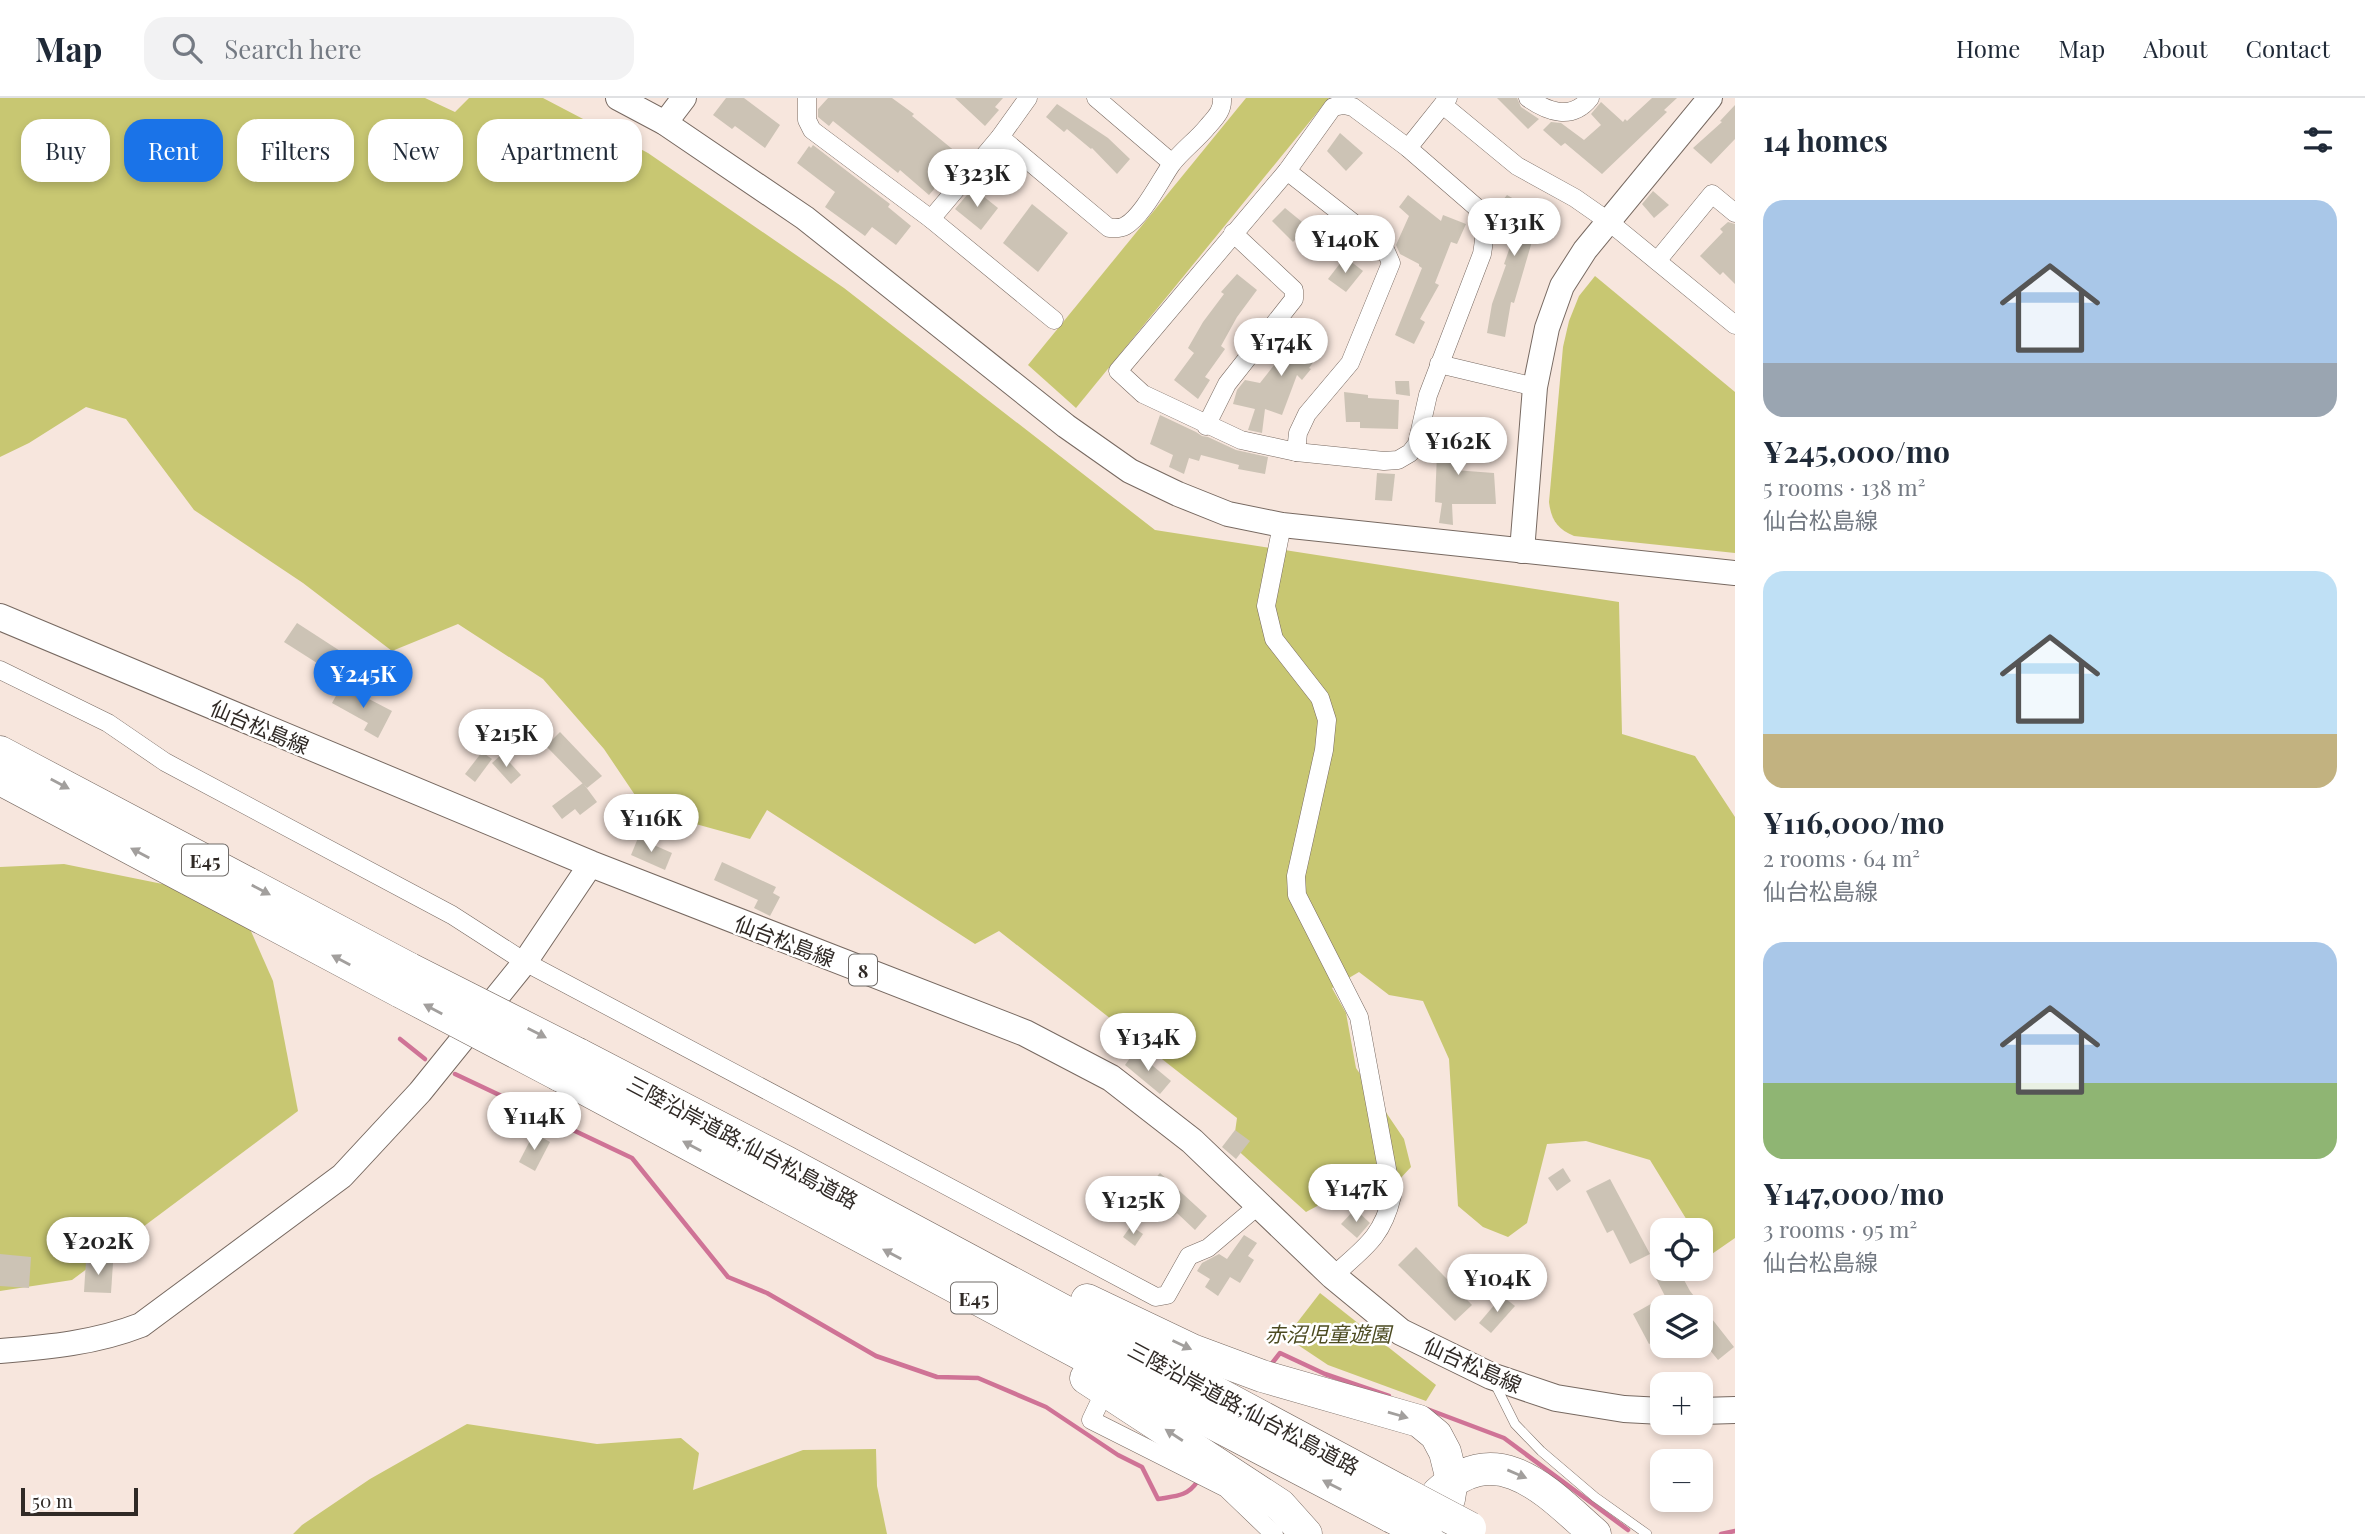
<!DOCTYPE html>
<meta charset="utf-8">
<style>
:root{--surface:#fff;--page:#f2f2f3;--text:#1f2937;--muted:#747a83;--line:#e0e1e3;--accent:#1a73e8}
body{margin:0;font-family:"Playfair Display","Noto Sans JP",serif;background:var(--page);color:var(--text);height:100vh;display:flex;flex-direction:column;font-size:26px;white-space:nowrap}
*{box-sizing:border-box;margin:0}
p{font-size:23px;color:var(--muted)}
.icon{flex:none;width:38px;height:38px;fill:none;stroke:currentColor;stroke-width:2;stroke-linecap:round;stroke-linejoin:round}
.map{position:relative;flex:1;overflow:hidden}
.side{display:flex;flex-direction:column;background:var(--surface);width:630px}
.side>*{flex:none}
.banner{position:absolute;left:21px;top:21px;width:665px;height:63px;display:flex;gap:14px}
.fabs{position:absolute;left:1650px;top:1120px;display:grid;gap:14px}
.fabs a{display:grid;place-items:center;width:63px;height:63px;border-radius:14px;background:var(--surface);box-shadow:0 4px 10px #0003;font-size:35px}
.scale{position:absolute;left:21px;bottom:18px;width:117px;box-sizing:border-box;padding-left:7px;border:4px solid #302a26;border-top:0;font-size:19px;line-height:24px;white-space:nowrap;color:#302a26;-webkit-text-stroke:5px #fff;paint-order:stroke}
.price{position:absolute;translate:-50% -60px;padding:0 16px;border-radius:24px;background:#fff;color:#222;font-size:23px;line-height:46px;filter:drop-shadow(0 2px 4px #0008)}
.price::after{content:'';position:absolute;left:50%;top:42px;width:21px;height:16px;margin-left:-10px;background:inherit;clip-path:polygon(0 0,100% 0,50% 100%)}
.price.on{background:var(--accent);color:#fff}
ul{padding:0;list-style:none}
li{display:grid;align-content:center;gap:14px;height:371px;padding:0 28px}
li span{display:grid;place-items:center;height:217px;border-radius:21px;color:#555}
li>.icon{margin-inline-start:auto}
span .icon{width:126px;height:126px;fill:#fffc;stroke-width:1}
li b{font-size:30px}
h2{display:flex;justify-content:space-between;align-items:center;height:84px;padding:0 28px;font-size:30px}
.tag{padding:0 24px;border-radius:21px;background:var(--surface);box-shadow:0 4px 10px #0003;font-size:24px;line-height:63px}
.tag.on{background:var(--accent);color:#fff}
header{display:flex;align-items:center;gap:42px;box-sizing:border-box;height:98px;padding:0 35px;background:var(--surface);border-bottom:2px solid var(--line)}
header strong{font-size:33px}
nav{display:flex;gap:38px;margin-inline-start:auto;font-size:24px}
.search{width:490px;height:63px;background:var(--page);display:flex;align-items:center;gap:18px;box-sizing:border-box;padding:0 24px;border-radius:21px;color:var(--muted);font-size:26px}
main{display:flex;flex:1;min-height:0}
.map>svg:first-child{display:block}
.green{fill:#c8c772}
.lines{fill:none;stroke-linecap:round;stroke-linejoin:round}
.stream{stroke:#cf7396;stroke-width:4.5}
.building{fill:#ccc3b5}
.lane-casing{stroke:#776961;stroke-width:10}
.street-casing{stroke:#776961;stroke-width:19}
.secondary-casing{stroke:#776961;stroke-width:26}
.primary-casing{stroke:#776961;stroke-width:28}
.highway-casing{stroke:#776961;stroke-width:33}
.lane{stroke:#fff;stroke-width:9}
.street{stroke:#fff;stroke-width:18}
.secondary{stroke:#fff;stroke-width:24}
.primary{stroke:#fff;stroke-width:26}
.highway{stroke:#fff;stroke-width:32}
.highway-bridge-casing{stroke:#776961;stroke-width:33;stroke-linecap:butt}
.highway-bridge{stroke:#fff;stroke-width:32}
.oneway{fill:#a29f9d}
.labels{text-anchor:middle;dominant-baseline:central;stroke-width:5;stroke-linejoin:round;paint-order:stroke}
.shield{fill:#fff;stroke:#6e6a67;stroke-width:2}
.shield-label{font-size:19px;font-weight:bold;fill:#302a26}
.street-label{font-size:21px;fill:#302a26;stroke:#fff}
.park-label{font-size:21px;font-style:italic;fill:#4c4b21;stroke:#fff}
</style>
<header>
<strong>Map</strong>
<div class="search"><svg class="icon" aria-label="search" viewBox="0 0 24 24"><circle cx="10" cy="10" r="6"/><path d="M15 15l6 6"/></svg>Search here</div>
<nav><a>Home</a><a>Map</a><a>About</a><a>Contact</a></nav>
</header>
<main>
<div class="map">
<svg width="1735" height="1436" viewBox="0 0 1735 1436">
<rect width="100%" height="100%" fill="#f7e6dd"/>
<!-- green -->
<g class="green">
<polygon points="0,0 425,0 455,14 469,0 543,0 648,55 844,190 1155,432 1619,504 1622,636 1695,658 1735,719 1735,1140 1709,1158 1701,1145 1701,1132 1693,1132 1650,1062 1586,1043 1547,1046 1527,1125 1508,1139 1483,1129 1458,1108 1449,961 1423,903 1389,897 1359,874 1332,890 1346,915 1356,970 1404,1041 1411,1069 1382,1100 1367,1101 1347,1092 1306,1114 1233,1048 1237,1020 999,833 975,846 767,712 750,741 645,712 604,651 543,581 458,526 392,553 303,485 194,412 126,321 86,309 29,345 0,359"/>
<polygon points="1246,0 1329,0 1076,310 1028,267"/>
<path d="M 1595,178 L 1735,294 L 1735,455 L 1574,438 C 1557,431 1551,421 1549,404 L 1563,249 L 1569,223 L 1579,198 Z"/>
<polygon points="64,766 202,794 247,824 273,883 298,1013 72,1182 0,1193 0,769"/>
<polygon points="1320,1195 1436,1287 1426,1303 1328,1267 1286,1239"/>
<polygon points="467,1326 597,1346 681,1340 699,1355 693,1392 803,1352 876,1351 877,1388 887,1436 293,1436 302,1427 370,1381"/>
</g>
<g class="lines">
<!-- stream -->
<g class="stream">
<polyline points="400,941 425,961"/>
<path d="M 455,976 L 632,1060 L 728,1179 L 767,1195 L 876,1258 L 937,1279 L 978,1280 L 1046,1309 L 1118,1357 L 1142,1369 L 1158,1401 C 1174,1398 1187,1399 1197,1384"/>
<polyline points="1273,1264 1280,1255 1325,1276 1389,1298"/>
<polyline points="1427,1311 1504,1340 1628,1432"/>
<polyline points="1721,1436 1735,1433"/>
</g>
</g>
<!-- building -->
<g class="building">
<polygon points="726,0 744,0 780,27 765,50 735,28 732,31 713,17"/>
<polygon points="828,0 892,0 914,16 912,18 962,59 929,97 900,72 898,75 833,23 829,28 818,19 818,11"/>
<polygon points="955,0 1003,0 995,9 999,12 985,28"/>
<polygon points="1497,0 1517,0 1521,9 1539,21 1528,31"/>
<polygon points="1652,0 1677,0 1664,12 1667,14 1602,76 1565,45 1561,48 1543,32 1551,24 1561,25 1584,42 1601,27 1591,16 1601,4 1623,24 1625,21 1627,23"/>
<polygon points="1057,6 1108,40 1130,61 1117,76 1092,50 1091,51 1067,31 1064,34 1046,19"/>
<polygon points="1735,7 1735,41 1711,66 1693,50 1722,24 1720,23"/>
<polygon points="1340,35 1363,55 1346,73 1327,53"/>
<polygon points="813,47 890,106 888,109 911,128 896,147 872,129 865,138 825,109 835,94 797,65 809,48 811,50"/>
<polygon points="973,90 998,110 981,132 955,111"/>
<polygon points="1653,93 1669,107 1654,120 1642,106"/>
<polygon points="1408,97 1441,123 1443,117 1466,126 1457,146 1451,144 1435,185 1439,187 1420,221 1425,224 1414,246 1395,237 1422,170 1419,168 1419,166 1400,156 1396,147 1409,118 1399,109"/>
<polygon points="1507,97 1552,123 1539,143 1533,140 1514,205 1511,204 1505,239 1487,235 1492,206 1506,167 1504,166 1515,135 1493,114"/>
<polygon points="1032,106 1068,135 1038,174 1003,145"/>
<polygon points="1285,110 1307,128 1293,144 1272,123"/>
<polygon points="1728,124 1735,126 1735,186 1723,174 1720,177 1700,158 1723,134 1720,131"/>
<polygon points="1345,159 1363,173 1346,194 1328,181"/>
<polygon points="1237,176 1257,192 1237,219 1221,248 1225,251 1205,279 1210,282 1198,301 1174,282 1194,255 1188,250 1203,224 1224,196 1221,194"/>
<polygon points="1307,225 1328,243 1309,270 1311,271 1302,282 1297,277 1282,317 1265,311 1262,335 1248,332 1255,311 1233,306 1237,292 1245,282 1260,285"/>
<polygon points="1395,283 1409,283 1410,298 1396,296"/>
<polygon points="1344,294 1368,297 1368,300 1399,302 1398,331 1360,330 1360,324 1346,324"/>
<polygon points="1160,317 1196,334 1202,338 1208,339 1236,352 1268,359 1265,376 1238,371 1239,367 1201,357 1199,363 1189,360 1184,376 1169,369 1173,357 1150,346"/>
<polygon points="1436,323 1456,326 1454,372 1494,375 1496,406 1452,406 1453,427 1439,425 1442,405 1435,404 1437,355 1433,355"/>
<polygon points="1377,375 1395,376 1392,403 1375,402"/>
<polygon points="297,525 351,560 339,579 284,544"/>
<polygon points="342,587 392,613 378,640 364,632 368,625 332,605"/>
<polygon points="560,634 602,678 587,690 546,648"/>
<polygon points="482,654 492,661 475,684 465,676"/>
<polygon points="502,656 521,677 511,686 492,665"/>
<polygon points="583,685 597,704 580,717 575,711 562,721 552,708"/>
<polygon points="638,740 672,755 665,772 631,757"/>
<polygon points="722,764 776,789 773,795 780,799 770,818 754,810 758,802 714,782"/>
<polygon points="1135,953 1171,983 1160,996 1125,967"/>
<polygon points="1235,1032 1250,1043 1236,1061 1222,1049"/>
<polygon points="534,1035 550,1044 535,1073 519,1064"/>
<polygon points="1563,1070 1571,1083 1557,1093 1548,1080"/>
<polygon points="1160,1075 1207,1118 1195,1132 1177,1115 1173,1119 1144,1093"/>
<polygon points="1610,1081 1650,1156 1630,1166 1613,1132 1607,1135 1586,1093"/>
<polygon points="1355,1111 1370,1125 1357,1140 1341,1126"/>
<polygon points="1131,1128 1143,1136 1135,1148 1123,1139"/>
<polygon points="1244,1137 1257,1145 1248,1158 1254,1162 1240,1185 1230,1179 1218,1198 1205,1189 1210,1181 1197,1173 1202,1165 1219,1156 1227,1161"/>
<polygon points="1416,1149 1472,1207 1455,1223 1398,1167"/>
<polygon points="0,1156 31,1159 29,1190 0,1188"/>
<polygon points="86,1163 113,1165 111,1195 84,1194"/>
<polygon points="1651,1171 1678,1171 1690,1193 1734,1249 1718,1262 1701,1241 1701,1209 1662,1209 1662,1215 1652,1220 1662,1239 1649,1246 1633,1216 1665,1198"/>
<polygon points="1502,1198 1515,1208 1491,1235 1479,1225"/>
</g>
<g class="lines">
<defs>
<polyline id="lane" points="1495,1286 1515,1326 1541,1353 1595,1399 1647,1436"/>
<g id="street">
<polyline points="807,0 807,22 812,32 931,121 1054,222"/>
<polyline points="1096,0 1172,65"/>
<path d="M 1528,0 C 1548,14 1572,23 1590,0"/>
<path d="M 1344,7 L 1353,9 L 1408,50 L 1476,109 C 1487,126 1485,138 1482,156 L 1428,297 L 1417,346 L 1410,355 L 1398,362 L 1384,363 L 1296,354 L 1241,342 L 1143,296 L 1118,273 L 1287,73 L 1333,9 Z"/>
<polyline points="1443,7 1517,68 1575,100 1608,123 1735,227"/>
<path d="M 1000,39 L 1109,130 C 1115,130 1120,131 1125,128 C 1142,119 1160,83 1171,67 C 1181,53 1197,42 1208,28 C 1216,19 1223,12 1222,0"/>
<polyline points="1408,50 1448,0"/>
<polyline points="1287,73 1384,149 1391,165 1350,265 1307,316 1298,335 1296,354"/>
<polyline points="931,121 1000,39 1028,0"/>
<polyline points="1657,163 1712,96 1735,115"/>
<polyline points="1439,266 1535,289"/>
<polyline points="1206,328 1227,286 1294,201 1294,192 1233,135"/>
<path d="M 1282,427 L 1266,508 L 1274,541 L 1320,600 L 1327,622 L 1324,652 L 1296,778 L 1297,797 L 1359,919 L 1392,1098 C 1382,1140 1364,1150 1333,1178"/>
<polyline points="0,572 108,625 165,664 452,817 525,864 1156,1199 1167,1197 1189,1158 1208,1150 1260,1106"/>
<polyline points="1102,1299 1091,1322 1226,1390 1274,1436"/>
</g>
<g id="secondary">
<polyline points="618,0 665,25 805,120 1066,328 1130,373 1178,396 1228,416 1282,427 1735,475"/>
<polyline points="665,25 684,0"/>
<polyline points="1522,453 1535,289 1547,230 1562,188 1585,152 1710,0"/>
<path d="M 0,1253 C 49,1249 95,1245 141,1227 L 342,1078 L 420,994 L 525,864 L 591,766"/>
</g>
<g id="primary">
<polyline points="0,519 591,766 1025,935 1111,980 1192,1043 1333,1178 1401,1234 1491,1278 1556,1300 1624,1311 1662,1313"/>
<polyline points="1701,1313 1735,1312"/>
</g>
<g id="highway">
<polyline points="0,654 410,871"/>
<polyline points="0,681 401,894"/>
<polyline points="578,956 786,1064 1402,1394"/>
<polyline points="559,977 1101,1267 1392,1419"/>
<polyline points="1087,1202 1192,1252 1262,1278 1419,1323 1436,1337 1445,1354 1452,1382 1449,1401 1431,1436"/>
<polyline points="1086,1280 1280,1407 1306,1436"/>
<path d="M 1438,1395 C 1499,1338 1548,1395 1595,1436"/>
</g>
</defs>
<!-- lane casing -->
<use href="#lane" class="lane-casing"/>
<!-- street casing -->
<use href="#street" class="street-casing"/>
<!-- secondary casing -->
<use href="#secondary" class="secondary-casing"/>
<!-- primary casing -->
<use href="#primary" class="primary-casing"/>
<!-- highway casing -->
<use href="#highway" class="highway-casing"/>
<!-- lane -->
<use href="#lane" class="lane"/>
<!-- street -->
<use href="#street" class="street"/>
<!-- secondary -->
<use href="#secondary" class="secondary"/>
<!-- primary -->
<use href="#primary" class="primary"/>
<!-- highway -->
<use href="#highway" class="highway"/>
<defs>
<g id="highway-bridge">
<polyline points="410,871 578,956"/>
<polyline points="401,894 559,977"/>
<polyline points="1402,1394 1470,1430"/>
<polyline points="1392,1419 1426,1436"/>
</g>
</defs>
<!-- highway-bridge casing -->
<use href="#highway-bridge" class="highway-bridge-casing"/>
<!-- highway-bridge -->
<use href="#highway-bridge" class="highway-bridge"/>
</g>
<!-- one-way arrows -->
<defs><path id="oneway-solid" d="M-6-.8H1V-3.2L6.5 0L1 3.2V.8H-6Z" transform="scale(1.75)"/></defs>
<g class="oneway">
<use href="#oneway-solid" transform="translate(60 686) rotate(28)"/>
<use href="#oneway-solid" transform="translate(140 755) rotate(-152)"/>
<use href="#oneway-solid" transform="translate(261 792) rotate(28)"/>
<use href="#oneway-solid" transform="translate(341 862) rotate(-152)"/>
<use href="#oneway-solid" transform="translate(433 911) rotate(-152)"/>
<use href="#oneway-solid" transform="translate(537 935) rotate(27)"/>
<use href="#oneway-solid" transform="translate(692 1048) rotate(-152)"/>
<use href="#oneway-solid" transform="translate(892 1156) rotate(-152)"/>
<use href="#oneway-solid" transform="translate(1182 1247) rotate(25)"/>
<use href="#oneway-solid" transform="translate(1398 1317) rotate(16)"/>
<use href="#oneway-solid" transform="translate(1174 1337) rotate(-147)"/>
<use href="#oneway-solid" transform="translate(1517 1376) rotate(23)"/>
<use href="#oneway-solid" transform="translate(1332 1387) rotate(-153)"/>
</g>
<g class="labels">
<!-- shield labels -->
<g class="shield">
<rect x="182" y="746.5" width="46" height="31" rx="5"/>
<rect x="849" y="856.5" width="28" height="31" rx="5"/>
<rect x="951" y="1184.5" width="46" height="31" rx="5"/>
</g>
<g class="shield-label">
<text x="205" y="762">E45</text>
<text x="863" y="872">8</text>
<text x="974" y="1200">E45</text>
</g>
<!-- street labels -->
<g class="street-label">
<text transform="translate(260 628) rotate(23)">仙台松島線</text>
<text transform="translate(785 842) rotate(21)">仙台松島線</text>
<text transform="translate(743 1043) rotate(28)">三陸沿岸道路;仙台松島道路</text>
<text transform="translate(1473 1266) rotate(24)">仙台松島線</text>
<text transform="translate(1244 1309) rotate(28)">三陸沿岸道路;仙台松島道路</text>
</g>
<!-- park labels -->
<g class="park-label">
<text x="1328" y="1235">赤沼児童遊園</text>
</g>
</g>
</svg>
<div class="fabs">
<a><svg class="icon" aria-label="locate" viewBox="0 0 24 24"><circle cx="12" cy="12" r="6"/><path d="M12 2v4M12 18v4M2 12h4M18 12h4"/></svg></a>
<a><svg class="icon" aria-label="layers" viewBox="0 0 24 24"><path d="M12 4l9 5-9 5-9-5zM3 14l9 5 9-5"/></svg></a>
<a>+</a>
<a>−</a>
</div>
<div class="scale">50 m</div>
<b class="price" style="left:977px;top:111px">¥323K</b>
<b class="price" style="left:1514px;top:160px">¥131K</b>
<b class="price" style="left:1345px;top:177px">¥140K</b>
<b class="price" style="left:1281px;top:280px">¥174K</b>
<b class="price" style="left:1458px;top:379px">¥162K</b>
<b class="price on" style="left:363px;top:612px">¥245K</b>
<b class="price" style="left:506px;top:671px">¥215K</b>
<b class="price" style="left:651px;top:756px">¥116K</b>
<b class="price" style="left:1148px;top:975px">¥134K</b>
<b class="price" style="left:534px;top:1054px">¥114K</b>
<b class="price" style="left:1356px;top:1126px">¥147K</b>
<b class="price" style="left:1133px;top:1138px">¥125K</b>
<b class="price" style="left:98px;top:1179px">¥202K</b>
<b class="price" style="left:1497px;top:1216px">¥104K</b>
<div class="banner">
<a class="tag">Buy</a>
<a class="tag on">Rent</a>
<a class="tag">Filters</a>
<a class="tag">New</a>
<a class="tag">Apartment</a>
</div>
</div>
<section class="side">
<h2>14 homes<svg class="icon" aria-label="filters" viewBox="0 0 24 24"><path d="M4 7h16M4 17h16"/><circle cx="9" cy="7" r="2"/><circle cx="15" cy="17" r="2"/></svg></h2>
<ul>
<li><span style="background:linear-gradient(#a9c7e8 75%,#9aa5b1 0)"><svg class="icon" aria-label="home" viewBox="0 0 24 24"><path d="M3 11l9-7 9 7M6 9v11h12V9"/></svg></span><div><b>¥245,000/mo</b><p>5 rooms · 138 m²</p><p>仙台松島線</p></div></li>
<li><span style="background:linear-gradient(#bfe0f5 75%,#c2b280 0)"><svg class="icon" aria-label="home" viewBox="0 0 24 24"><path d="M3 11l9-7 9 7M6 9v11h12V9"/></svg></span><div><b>¥116,000/mo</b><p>2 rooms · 64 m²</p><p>仙台松島線</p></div></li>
<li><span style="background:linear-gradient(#a9c7e8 65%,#8fb573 0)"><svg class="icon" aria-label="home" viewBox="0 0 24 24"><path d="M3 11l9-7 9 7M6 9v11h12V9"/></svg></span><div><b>¥147,000/mo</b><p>3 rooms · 95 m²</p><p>仙台松島線</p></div></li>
</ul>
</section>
</main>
